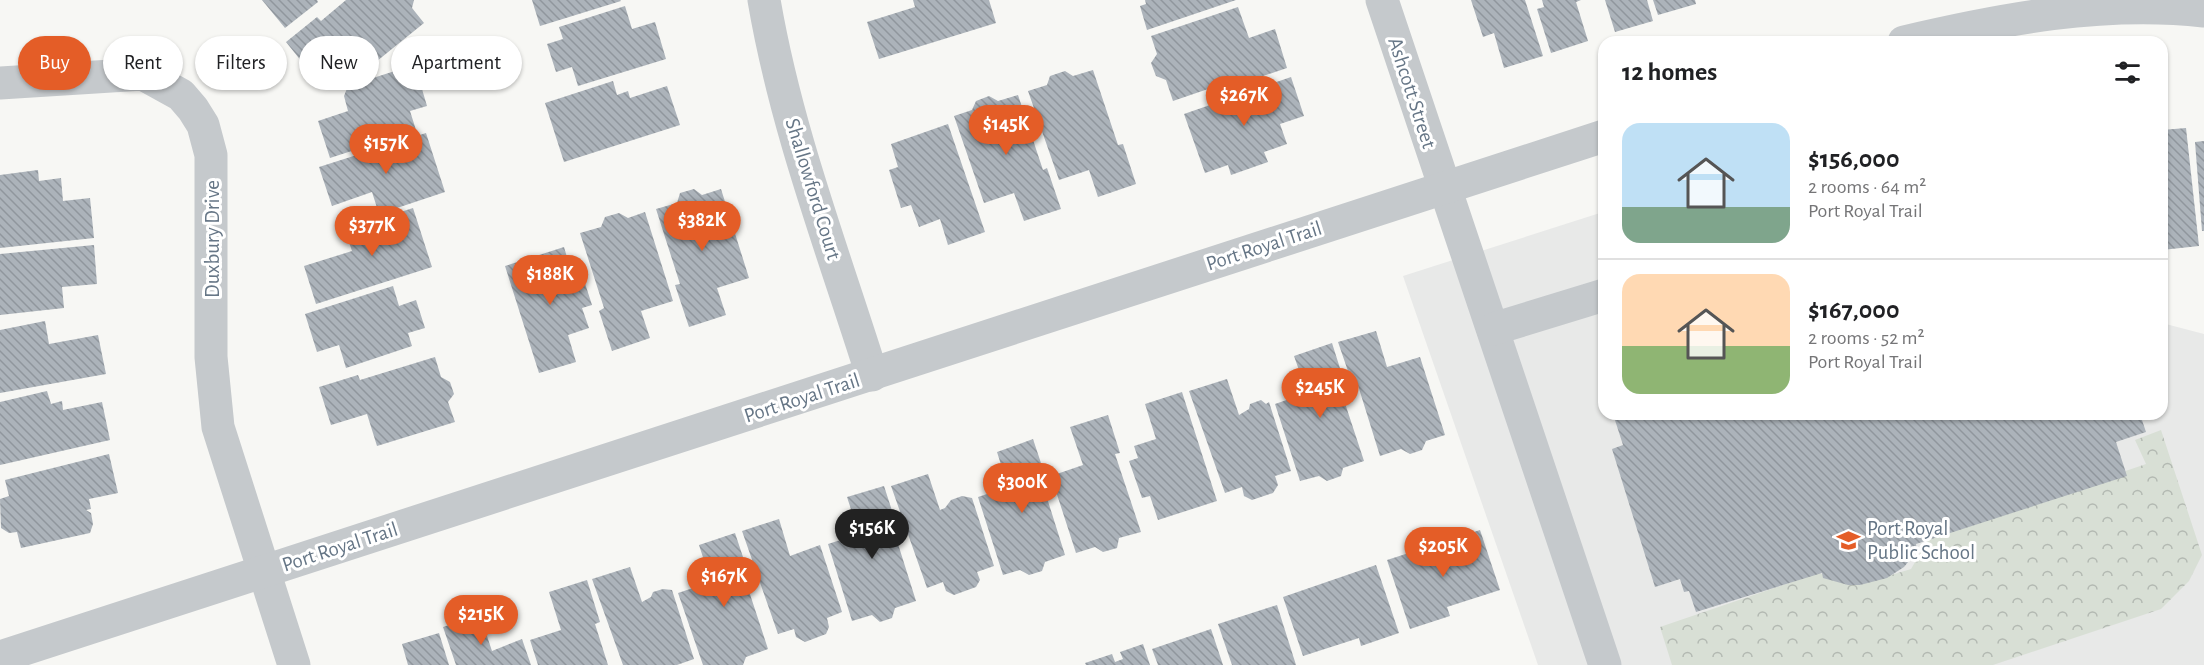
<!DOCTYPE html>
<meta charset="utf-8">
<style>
:root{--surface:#fff;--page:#f6f6f6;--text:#202124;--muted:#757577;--line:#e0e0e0;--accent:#e45d27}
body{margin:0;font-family:"Alegreya Sans",sans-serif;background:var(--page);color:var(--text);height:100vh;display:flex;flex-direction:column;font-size:22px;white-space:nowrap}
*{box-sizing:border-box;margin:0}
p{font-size:20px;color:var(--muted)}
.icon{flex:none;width:33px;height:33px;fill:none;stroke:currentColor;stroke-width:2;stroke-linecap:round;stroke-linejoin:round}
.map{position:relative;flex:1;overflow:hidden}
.details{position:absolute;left:1598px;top:36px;width:570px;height:384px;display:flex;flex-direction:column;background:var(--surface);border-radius:18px;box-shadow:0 2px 4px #0004}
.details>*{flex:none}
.banner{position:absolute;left:18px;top:36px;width:570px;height:54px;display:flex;gap:12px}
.price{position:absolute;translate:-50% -51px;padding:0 14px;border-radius:21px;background:var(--accent);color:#fff;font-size:20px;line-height:39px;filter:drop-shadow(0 2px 3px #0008)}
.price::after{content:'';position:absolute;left:50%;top:36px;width:18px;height:14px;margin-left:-9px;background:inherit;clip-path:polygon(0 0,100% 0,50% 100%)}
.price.selected{background:#222;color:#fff}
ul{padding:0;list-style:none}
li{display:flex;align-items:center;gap:18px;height:150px;padding:0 24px}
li+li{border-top:2px solid var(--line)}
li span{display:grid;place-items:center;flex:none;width:168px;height:120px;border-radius:18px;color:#555}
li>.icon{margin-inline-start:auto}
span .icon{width:72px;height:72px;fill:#fffc;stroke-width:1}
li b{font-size:26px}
h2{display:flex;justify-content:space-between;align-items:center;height:72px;padding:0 24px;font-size:26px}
.tag{padding:0 21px;border-radius:27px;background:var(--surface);box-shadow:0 2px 4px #0004;font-size:21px;line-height:54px}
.tag.selected{background:var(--accent);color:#fff}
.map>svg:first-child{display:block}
.built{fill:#e8e9e8}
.forest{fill:url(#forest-crowns)}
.building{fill:url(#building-back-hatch)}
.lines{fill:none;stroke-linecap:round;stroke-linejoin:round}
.minor{stroke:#c5c9cc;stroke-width:33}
.labels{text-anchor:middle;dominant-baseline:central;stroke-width:6;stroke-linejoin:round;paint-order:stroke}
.street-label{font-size:21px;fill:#667686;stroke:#fff}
.poi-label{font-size:21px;fill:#667686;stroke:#fff;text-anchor:start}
</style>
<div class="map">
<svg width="2204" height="665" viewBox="0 0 2204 665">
<defs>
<pattern id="forest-crowns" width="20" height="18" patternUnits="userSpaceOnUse" patternTransform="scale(1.5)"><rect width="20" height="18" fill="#d8dfd5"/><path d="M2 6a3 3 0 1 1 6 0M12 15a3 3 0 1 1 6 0" fill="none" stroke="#b3b9b2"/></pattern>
<pattern id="building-back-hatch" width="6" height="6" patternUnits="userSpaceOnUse" patternTransform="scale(1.5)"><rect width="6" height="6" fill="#acb3ba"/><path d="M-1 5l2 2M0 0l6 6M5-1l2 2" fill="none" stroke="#90969d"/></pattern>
</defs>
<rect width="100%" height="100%" fill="#f7f7f4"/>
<!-- built -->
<polygon class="built" points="1603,212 1604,414 2162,414 2162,323 2204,334 2204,665 1538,665 1403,276"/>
<!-- forest -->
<polygon class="forest" points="2161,430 2202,555 2189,581 2161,609 1993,665 1672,665 1660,627 1818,573 1858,585 1911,569 1929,538 2146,464 2135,440"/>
<!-- building -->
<g class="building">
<polygon points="262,0 317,0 318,2 285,28"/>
<polygon points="346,0 414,0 412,8 424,23 361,74 340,48 310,72 286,42 317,17 321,21"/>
<polygon points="532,0 620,0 621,1 540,26"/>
<polygon points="913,0 989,0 996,23 879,59 867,22 915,7"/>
<polygon points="1145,0 1236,0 1147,30 1140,6 1146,4"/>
<polygon points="1471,0 1525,0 1543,56 1504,68 1494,33 1483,37"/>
<polygon points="1542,0 1581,0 1576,2 1588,41 1551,53 1537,9 1544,7"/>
<polygon points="1605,0 1647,0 1653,21 1615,32"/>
<polygon points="1653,0 1695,0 1696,4 1658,15"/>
<polygon points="625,6 632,29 655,22 666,59 578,86 572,67 556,72 547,44 563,39 559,27"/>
<polygon points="1238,7 1249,38 1275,29 1287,68 1248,81 1246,76 1173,101 1166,80 1156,76 1151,63 1157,54 1151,36"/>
<polygon points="398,70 403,83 419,79 427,106 410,111 416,130 330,158 318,121 348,111 344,96 348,86"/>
<polygon points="1093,70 1118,145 1123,144 1136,184 1098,197 1089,170 1059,180 1028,91 1047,85 1050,76 1065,71 1073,76"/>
<polygon points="1291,77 1304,116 1280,124 1287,144 1264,152 1268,162 1231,175 1228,165 1205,173 1184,114"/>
<polygon points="613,81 617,95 628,91 630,98 667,86 680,125 564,162 545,103"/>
<polygon points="1018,95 1043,170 1047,168 1061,209 1024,221 1014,193 984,203 954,116 972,110 976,101 989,96 998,101"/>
<polygon points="948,124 985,232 948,245 940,219 919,227 911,205 901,208 889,170 898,167 891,144"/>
<polygon points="2186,128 2199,246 2162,250 2162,130"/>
<polygon points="426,133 445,192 379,214 372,192 332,206 319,167"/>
<polygon points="2204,141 2204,231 2202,231 2195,142"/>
<polygon points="38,170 39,181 61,178 63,201 90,198 94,238 0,248 0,175"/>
<polygon points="694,189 702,195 721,189 749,278 717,288 726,315 689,327 675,285 680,284 656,209 677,203 680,193"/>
<polygon points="413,208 432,267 316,304 304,266 352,251 345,230"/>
<polygon points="645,212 673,301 641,311 650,338 612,351 599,311 604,308 580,233 601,227 605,217 619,213 628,218"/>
<polygon points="94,245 97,284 62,287 64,308 0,315 0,254"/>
<polygon points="564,247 571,271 580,268 592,305 582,308 589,328 568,335 576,362 539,373 505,266"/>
<polygon points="393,286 399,306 416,300 425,328 408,333 412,346 346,368 339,345 317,352 305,314"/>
<polygon points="45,321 49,344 98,335 106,374 0,393 0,330"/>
<polygon points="1376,331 1387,367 1420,357 1445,435 1426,441 1422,450 1410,454 1401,449 1380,456 1356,379 1351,380 1338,342"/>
<polygon points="1332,343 1345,384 1339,385 1364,461 1343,468 1341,476 1327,481 1319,476 1300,481 1275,404 1307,393 1294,356"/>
<polygon points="435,357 441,377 450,382 454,394 448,402 455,422 377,446 367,414 331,425 319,387 358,375 360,380"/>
<polygon points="1227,379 1239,415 1249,409 1250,404 1261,400 1266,404 1269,402 1291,471 1275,476 1278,485 1273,493 1252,500 1244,496 1242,487 1225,493 1189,391"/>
<polygon points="47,391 51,404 62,401 63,410 102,402 110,440 0,465 0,402"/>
<polygon points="1182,392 1217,501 1158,520 1150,496 1142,498 1129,461 1138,458 1134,446 1156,439 1145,404"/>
<polygon points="1613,414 2140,414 2146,432 2116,442 2127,476 1916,544 1917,551 1904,567 1887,578 1860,585 1848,585 1823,578 1822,573 1696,612 1689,591 1684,592 1680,579 1655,587 1612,449 1623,445"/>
<polygon points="1108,415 1120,453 1115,454 1141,532 1119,538 1117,548 1103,552 1095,547 1076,553 1051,476 1083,465 1070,427"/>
<polygon points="1033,439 1046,478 1041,479 1065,555 1045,562 1042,571 1029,575 1020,570 1003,575 978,497 1008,487 997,452"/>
<polygon points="109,454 118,493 89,499 91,509 86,510 91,513 93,524 90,533 21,548 17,532 9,533 1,528 0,499 9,496 5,480"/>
<polygon points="928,474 940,510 945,508 951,500 962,496 972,498 994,566 977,572 980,580 976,587 954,595 946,591 943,582 927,588 891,486"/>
<polygon points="884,486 897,526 893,528 916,601 895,608 892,618 880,622 872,615 852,621 828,544 859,534 847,497"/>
<polygon points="779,519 790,556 820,545 842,612 827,618 829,627 826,634 805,642 796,637 794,629 778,634 742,531"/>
<polygon points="1480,530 1500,590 1447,607 1450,616 1410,629 1387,560"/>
<polygon points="735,533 748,572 743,573 768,649 746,657 743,665 703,665 678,593 711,582 699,545"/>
<polygon points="1376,565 1399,633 1361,646 1359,638 1303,656 1283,597"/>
<polygon points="630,567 642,602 651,597 653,592 663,589 672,590 694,659 677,665 623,665 592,579"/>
<polygon points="587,580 600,622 595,624 608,665 538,665 530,640 561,630 549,592"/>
<polygon points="1277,605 1296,665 1232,665 1218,624"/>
<polygon points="480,615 492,651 522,639 531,665 456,665 443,627"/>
<polygon points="1211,629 1223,665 1158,665 1152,649"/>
<polygon points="439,633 449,665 408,665 402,644"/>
<polygon points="1143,644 1150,665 1086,665 1085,663 1112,654 1115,662 1123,659 1120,652"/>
</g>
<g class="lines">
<!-- minor -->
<g class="minor">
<path d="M 764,0 C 786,129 833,251 872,375"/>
<polyline points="1382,0 1605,665"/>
<path d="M 1904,42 C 2002,19 2102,0 2204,11"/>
<polyline points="0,83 143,74 181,95 193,109 203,125 211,155 211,357 218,427 294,665"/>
<polyline points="1493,329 1604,295"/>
<polyline points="0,657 1604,136"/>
</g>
</g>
<!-- icons -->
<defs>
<symbol id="school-bare" viewBox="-9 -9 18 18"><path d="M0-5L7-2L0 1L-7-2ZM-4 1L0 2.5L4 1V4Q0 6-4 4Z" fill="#e45d27" stroke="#fff" stroke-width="2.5" paint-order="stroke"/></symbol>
</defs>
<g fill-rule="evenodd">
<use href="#school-bare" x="1832" y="524" width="33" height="33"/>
</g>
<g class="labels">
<!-- street labels -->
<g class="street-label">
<text transform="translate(1412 93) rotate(72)">Ashcott Street</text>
<text transform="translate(813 189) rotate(73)">Shallowford Court</text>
<text transform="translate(212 239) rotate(-90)">Duxbury Drive</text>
<text transform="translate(1264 246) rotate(-18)">Port Royal Trail</text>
<text transform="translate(802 398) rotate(-18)">Port Royal Trail</text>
<text transform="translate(340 547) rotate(-18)">Port Royal Trail</text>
</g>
<!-- poi labels -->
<g class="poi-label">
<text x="1867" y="528">Port Royal<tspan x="1867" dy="24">Public School</tspan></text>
</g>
</g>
</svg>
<b class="price" style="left:1244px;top:127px">$267K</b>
<b class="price" style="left:1006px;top:156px">$145K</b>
<b class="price" style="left:386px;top:175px">$157K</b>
<b class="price" style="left:702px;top:252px">$382K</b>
<b class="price" style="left:372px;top:257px">$377K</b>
<b class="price" style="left:550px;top:306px">$188K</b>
<b class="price" style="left:1320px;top:419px">$245K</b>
<b class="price" style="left:1022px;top:514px">$300K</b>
<b class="price selected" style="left:872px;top:560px">$156K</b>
<b class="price" style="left:1443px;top:578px">$205K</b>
<b class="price" style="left:724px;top:608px">$167K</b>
<b class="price" style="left:481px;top:646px">$215K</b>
<div class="banner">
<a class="tag selected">Buy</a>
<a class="tag">Rent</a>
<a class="tag">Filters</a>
<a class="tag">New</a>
<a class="tag">Apartment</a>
</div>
<section class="details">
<h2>12 homes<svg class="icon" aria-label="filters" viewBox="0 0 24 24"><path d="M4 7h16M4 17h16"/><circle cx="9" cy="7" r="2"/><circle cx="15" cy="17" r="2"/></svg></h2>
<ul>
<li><span style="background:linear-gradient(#bfe0f5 70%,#7fa58c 0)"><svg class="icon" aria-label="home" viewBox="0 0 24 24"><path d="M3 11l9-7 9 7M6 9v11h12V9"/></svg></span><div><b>$156,000</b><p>2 rooms · 64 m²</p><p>Port Royal Trail</p></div></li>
<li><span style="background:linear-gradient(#ffd9b3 60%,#8fb573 0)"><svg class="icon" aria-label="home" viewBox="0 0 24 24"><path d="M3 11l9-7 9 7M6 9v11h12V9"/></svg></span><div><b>$167,000</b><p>2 rooms · 52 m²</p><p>Port Royal Trail</p></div></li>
</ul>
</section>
</div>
